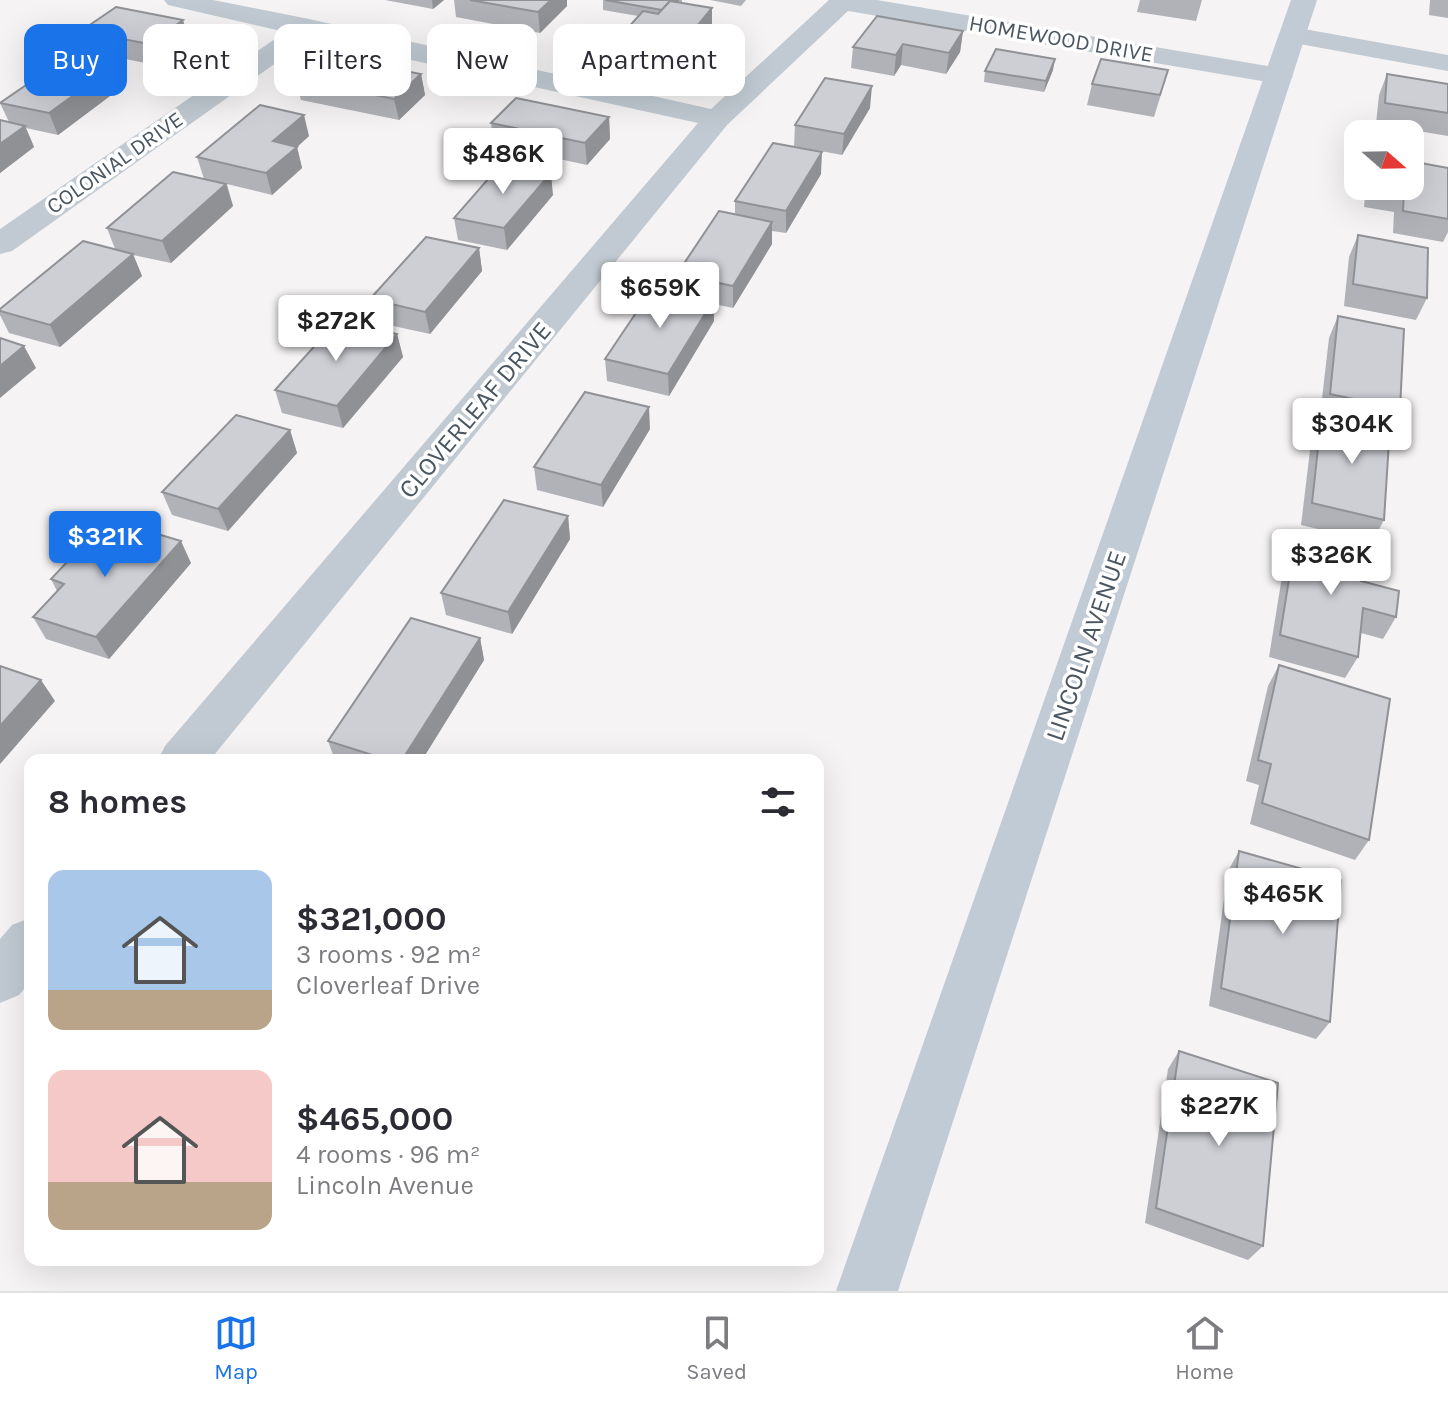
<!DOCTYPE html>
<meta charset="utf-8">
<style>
:root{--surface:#fff;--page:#f2f2f3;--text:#2b2b33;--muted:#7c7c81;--line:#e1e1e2;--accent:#1a73e8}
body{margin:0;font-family:Karla,sans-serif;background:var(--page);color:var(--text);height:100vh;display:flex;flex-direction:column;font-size:30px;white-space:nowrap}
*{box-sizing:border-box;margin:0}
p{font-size:26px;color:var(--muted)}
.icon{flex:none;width:44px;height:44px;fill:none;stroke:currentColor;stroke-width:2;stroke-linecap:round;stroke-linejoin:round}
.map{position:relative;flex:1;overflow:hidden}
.side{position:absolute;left:24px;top:754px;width:800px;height:512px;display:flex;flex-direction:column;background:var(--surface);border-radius:16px;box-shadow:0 8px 32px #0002}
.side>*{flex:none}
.hud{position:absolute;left:24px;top:24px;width:800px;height:72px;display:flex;gap:16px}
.needle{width:52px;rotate:110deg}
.fabs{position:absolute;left:1344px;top:120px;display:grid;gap:16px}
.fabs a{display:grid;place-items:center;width:80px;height:80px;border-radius:16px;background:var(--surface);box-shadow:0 8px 32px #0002;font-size:40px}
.price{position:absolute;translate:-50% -68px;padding:0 18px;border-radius:8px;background:#fff;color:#222;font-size:26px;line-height:52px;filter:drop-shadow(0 2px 4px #0008)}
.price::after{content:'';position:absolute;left:50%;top:48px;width:24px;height:18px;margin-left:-12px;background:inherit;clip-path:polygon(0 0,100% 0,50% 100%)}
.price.selected{background:var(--accent);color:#fff}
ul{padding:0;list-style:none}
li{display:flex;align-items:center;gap:24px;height:200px;padding:0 24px}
li span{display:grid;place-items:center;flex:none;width:224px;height:160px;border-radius:16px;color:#555}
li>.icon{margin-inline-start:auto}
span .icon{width:96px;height:96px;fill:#fffc;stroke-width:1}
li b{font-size:34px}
h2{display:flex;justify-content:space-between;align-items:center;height:96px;padding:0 24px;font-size:34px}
.tag{padding:0 28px;border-radius:16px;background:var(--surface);box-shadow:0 8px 32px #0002;font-size:28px;line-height:72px}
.tag.selected{background:var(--accent);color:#fff}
.tabs{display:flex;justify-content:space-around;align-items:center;height:112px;border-top:2px solid var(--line);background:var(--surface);font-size:22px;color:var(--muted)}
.tabs a{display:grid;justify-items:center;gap:4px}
.tabs .selected{color:var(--accent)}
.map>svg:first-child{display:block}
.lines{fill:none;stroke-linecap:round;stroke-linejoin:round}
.street{fill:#c1cad2;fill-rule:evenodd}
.secondary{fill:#c1cbd6;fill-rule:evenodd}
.wall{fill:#b0b2b7}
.shaded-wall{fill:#909195}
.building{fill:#cdcfd5;stroke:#909195;stroke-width:2}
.labels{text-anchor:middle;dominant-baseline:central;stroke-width:7;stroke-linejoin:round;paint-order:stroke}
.far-street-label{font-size:22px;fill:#4a5661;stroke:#fff}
.street-label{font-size:26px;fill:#4a5661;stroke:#fff}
</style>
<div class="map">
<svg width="1448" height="1291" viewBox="0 0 1448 1291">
<rect width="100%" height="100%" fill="#f5f3f3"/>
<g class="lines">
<!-- street -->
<g class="street">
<polygon points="164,0 213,0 309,19 711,109 829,0 877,0 1279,68 1289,70 1293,76 1289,82 1279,84 848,11 727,125 210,760 158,760 165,746 698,123 311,38 12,251 0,254 0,229 285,32 168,5"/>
<polygon points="1293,27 1448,55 1448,71 1283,41 1280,35 1283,29"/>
<polygon points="30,918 30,982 19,995 0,1003 0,939 12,925"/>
</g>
<!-- secondary -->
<polygon class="secondary" points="1291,0 1317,0 898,1291 836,1291"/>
</g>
<!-- wall -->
<g class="wall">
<polygon points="385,0 444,0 433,9"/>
<polygon points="454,0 567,0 567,6 540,33 456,17"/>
<polygon points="603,0 682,0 682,3 712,8 712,29 684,62 626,52 625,31 638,16 603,10"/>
<polygon points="710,0 746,0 741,6"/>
<polygon points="1140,0 1202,0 1196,21 1137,12"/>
<polygon points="1430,0 1448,0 1448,18 1429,15"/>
<polygon points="81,31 189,41 156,65 89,52"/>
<polygon points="963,31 960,52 946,74 901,65 894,76 851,68 853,47"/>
<polygon points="114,66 122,87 58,135 26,128 34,147 0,173 0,120 9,122 0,103"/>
<polygon points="1053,70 1044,92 984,82 985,71"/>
<polygon points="421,74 425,95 399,120 301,100 295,79"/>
<polygon points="1387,74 1448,84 1448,136 1376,124 1379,95"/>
<polygon points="1092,84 1162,91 1154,117 1087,105"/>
<polygon points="870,108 842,155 794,146 795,125"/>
<polygon points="609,117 610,139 587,165 494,145 491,123"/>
<polygon points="309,136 297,147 302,168 272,195 227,184 233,206 171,263 133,255 142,276 60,347 9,333 0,315 0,309 115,249 107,228 204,179 197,157"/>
<polygon points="1448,168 1448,232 1443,242 1393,233 1394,212 1364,207 1366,186 1410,186"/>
<polygon points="821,174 786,233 772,231 772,244 733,308 714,304 714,321 669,396 607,381 605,359 678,291 677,274 735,214 735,201"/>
<polygon points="553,195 507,250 458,240 454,218"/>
<polygon points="1358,235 1427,298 1416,320 1344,306 1349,257"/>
<polygon points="479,248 482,271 430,334 375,322 370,299"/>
<polygon points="1338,316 1400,409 1390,429 1384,520 1372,542 1301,525 1312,434 1320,416 1329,338"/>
<polygon points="397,334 403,357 343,428 282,413 275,390"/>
<polygon points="650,429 603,507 537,490 534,467"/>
<polygon points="290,430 297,453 228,531 172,515 162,492"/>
<polygon points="568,516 570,539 512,634 446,615 441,593"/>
<polygon points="1296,536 1361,581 1396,617 1383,639 1361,633 1358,657 1345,678 1269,657 1285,558"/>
<polygon points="101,549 191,563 109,659 46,639 33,617 57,591 51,579"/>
<polygon points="480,638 484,660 422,760 335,760 328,741"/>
<polygon points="1279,665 1369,840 1355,860 1250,824 1259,785 1246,781 1268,686"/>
<polygon points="1239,851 1330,1022 1316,1039 1209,1006 1228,871"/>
<polygon points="1179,1051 1263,1246 1248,1260 1145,1223 1168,1069"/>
</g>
<!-- shaded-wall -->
<g class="shaded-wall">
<polygon points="432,0 444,0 433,9"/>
<polygon points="551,0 567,0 567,6 540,33 538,12"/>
<polygon points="712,8 712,29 684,62 684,42"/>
<polygon points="183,20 189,41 156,65 149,44"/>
<polygon points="963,31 960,52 946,74 949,53"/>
<polygon points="903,44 901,65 894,76 896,55"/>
<polygon points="1055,59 1053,70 1044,92 1046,81"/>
<polygon points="114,66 122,87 58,135 49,113"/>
<polygon points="421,74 425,95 399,120 394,99"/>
<polygon points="872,86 870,108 842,155 844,134"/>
<polygon points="304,115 309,136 297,147 302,168 272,195 266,173 273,141"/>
<polygon points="609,117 610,139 587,165 585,143"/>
<polygon points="25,126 34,147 0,173 0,144"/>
<polygon points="822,152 821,174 786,233 786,211"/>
<polygon points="551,173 553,195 507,250 504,228"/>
<polygon points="226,184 233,206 171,263 162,241"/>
<polygon points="772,222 772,244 733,308 733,286"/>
<polygon points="479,248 482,271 430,334 425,312"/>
<polygon points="133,254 142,276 60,347 50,325"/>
<polygon points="714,299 714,321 669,396 668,374"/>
<polygon points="397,334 403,357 343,428 337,406"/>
<polygon points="24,346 36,368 0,398 0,366"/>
<polygon points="649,407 650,429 603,507 601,485"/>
<polygon points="290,430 297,453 228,531 218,509"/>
<polygon points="568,516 570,539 512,634 508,612"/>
<polygon points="181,541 191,563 109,659 96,637"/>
<polygon points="480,638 484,660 422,760 402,760"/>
<polygon points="41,680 55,701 0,764 0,726"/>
</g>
<!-- building -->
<g class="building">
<polygon points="470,0 551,0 538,12"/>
<polygon points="605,0 678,0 676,2 670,1 662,10"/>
<polygon points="670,1 712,8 684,42 625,31 643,11 658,14"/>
<polygon points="116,7 183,20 149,44 81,31"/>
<polygon points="877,16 963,31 949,53 903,44 896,55 853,47"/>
<polygon points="996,49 1055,59 1046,81 985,71"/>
<polygon points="324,55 421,74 394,99 295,79"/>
<polygon points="67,57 114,66 49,113 0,103"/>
<polygon points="1101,59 1168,70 1160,95 1092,84"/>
<polygon points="1387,74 1448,84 1448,113 1385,103"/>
<polygon points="825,78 872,86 844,134 795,125"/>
<polygon points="516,98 609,117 585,143 491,123"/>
<polygon points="260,105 304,115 273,141 297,147 266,173 197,157"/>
<polygon points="0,120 25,126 0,144"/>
<polygon points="773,143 822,152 786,211 735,201"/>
<polygon points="1410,161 1448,168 1448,219 1403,211 1404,190 1381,186 1410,186"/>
<polygon points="502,163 551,173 504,228 454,218"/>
<polygon points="173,172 226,184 162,241 107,228"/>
<polygon points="719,211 772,222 733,286 677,274"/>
<polygon points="1358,235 1428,248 1427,298 1353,284"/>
<polygon points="426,237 479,248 425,312 370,299"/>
<polygon points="83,241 133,254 50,325 0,311 0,309"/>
<polygon points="654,286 714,299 668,374 605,359"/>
<polygon points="1338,316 1404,329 1400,409 1330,394"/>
<polygon points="338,320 397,334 337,406 275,390"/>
<polygon points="0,338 24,346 0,366"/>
<polygon points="585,392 649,407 601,485 534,467"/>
<polygon points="1322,412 1390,426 1384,520 1312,503"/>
<polygon points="236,415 290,430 218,509 162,492"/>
<polygon points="504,500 568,516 508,612 441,593"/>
<polygon points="124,524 181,541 96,637 33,617 64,584 51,579 84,544 101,549"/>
<polygon points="1296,536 1364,553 1361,581 1399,591 1396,617 1363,608 1358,657 1280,635"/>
<polygon points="411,618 480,638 402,760 388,760 328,741"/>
<polygon points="1279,665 1390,699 1369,840 1262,803 1271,764 1258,760"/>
<polygon points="0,666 41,680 0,726"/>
<polygon points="1239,851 1341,880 1330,1022 1221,988"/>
<polygon points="1179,1051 1278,1083 1263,1246 1156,1208"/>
</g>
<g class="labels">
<!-- far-street labels -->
<g class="far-street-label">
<text transform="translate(1061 39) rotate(10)">HOMEWOOD DRIVE</text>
<text transform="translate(115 163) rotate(-35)">COLONIAL DRIVE</text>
</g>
<!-- street labels -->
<g class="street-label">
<text transform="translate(475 410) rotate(-50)">CLOVERLEAF DRIVE</text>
<text transform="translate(1086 646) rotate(-71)">LINCOLN AVENUE</text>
</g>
</g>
</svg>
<div class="fabs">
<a><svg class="needle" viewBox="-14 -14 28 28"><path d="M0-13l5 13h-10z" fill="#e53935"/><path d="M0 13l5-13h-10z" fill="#7c7c81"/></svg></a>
</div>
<b class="price" style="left:503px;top:196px">$486K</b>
<b class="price" style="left:660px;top:330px">$659K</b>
<b class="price" style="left:336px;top:363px">$272K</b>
<b class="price" style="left:1352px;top:466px">$304K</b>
<b class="price selected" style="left:105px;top:579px">$321K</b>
<b class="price" style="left:1331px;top:597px">$326K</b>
<b class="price" style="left:1283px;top:936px">$465K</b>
<b class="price" style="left:1219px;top:1148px">$227K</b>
<div class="hud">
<a class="tag selected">Buy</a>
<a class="tag">Rent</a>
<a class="tag">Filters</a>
<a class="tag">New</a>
<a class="tag">Apartment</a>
</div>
<section class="side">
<h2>8 homes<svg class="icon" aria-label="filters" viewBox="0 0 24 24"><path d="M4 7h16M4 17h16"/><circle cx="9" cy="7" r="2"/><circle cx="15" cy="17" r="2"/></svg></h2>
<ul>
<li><span style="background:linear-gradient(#a9c7e8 75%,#b9a48a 0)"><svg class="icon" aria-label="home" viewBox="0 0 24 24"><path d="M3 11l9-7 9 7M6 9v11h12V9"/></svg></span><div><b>$321,000</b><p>3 rooms · 92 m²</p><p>Cloverleaf Drive</p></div></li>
<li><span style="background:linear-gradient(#f6c9c9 70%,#b9a48a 0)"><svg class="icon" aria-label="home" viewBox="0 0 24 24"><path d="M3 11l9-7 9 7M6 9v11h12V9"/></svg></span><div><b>$465,000</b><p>4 rooms · 96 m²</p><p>Lincoln Avenue</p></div></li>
</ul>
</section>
</div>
<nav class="tabs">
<a class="selected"><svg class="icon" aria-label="map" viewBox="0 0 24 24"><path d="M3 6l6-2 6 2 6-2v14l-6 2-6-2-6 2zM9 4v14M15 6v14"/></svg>Map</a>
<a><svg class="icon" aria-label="saved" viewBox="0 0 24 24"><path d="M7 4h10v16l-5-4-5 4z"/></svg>Saved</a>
<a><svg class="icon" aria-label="home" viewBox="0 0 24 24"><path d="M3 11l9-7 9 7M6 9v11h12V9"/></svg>Home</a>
</nav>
